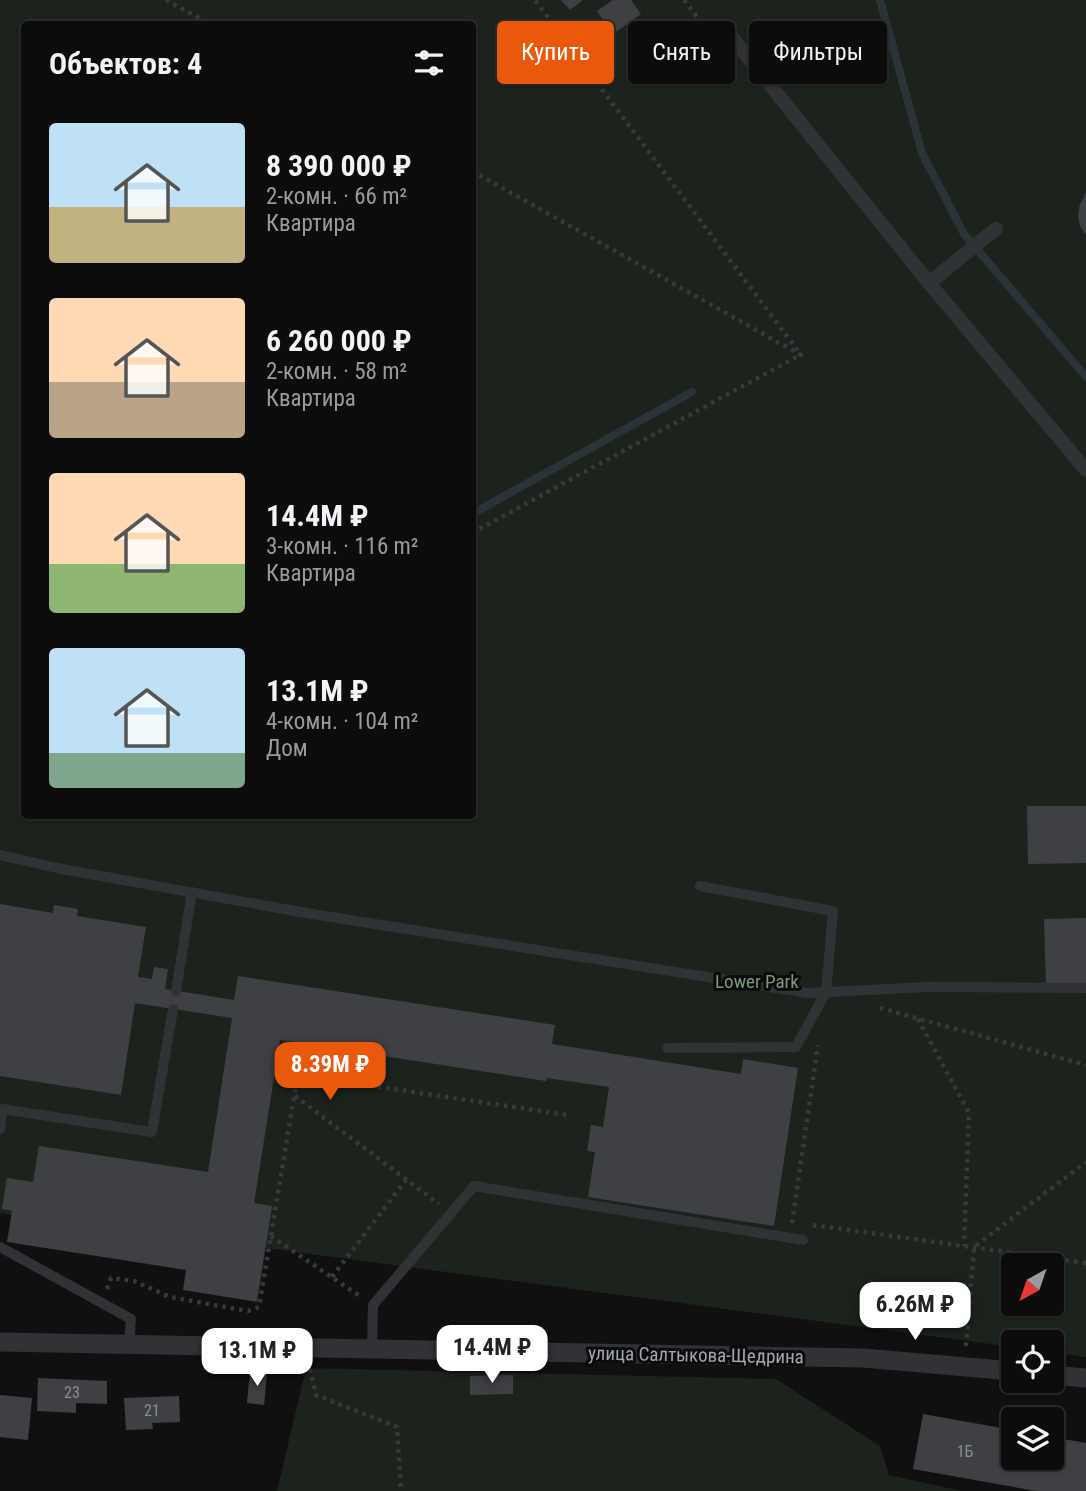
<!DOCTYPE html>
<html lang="ru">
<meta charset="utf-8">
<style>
:root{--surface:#0c0c0d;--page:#151516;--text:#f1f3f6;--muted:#9a9b9d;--line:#2c2c2e;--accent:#ea580c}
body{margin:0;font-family:"Roboto Condensed",sans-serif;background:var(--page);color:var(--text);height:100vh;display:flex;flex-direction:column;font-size:26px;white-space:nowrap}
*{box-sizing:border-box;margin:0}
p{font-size:23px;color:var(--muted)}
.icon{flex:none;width:38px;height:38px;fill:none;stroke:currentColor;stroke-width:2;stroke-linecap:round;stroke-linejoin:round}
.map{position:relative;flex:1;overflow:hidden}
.drawer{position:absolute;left:21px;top:21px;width:455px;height:798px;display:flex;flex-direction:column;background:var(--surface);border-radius:7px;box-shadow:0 2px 5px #0004,0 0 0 2px var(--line)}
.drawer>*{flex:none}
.guide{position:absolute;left:497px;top:21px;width:483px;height:63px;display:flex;gap:14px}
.needle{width:46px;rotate:220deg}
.fabs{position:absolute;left:1001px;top:1253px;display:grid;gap:14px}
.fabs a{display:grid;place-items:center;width:63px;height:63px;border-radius:7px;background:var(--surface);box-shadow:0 2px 5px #0004,0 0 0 2px var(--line);font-size:35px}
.price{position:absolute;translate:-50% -60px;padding:0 16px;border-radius:14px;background:#fff;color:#222;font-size:23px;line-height:46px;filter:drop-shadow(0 2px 4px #0008)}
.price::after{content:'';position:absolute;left:50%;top:42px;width:21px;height:16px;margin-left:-10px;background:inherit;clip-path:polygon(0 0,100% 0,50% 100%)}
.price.on{background:var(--accent);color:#fff}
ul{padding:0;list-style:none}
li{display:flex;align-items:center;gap:21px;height:175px;padding:0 28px}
li span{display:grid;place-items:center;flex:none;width:196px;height:140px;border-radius:7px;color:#555}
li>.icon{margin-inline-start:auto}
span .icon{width:84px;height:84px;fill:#fffc;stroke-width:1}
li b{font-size:30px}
h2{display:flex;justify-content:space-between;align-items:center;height:84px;padding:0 28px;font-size:30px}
.chip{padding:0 24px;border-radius:7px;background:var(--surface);box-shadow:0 2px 5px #0004,0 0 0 2px var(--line);font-size:24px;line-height:63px}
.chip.on{background:var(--accent);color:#fff}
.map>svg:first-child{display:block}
.green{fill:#1c231d;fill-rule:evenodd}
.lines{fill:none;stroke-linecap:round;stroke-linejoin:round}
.stream{stroke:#2b3338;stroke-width:8}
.building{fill:#3f4044}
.path{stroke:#37393c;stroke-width:4.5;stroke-dasharray:3.5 5;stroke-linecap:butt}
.service{stroke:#313235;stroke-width:10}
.pedestrian{stroke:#313235;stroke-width:14}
.minor{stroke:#313235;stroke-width:19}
.labels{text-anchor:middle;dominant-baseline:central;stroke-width:6;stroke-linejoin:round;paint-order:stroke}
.number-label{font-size:16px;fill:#898e95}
.park-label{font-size:19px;fill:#7d997b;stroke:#0b0b0c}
.street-label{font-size:19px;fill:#a2a8b0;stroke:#0b0b0c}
</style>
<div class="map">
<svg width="1086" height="1491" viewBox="0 0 1086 1491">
<rect width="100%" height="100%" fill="#101011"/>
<!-- green -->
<g class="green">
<path d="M 0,0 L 1086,0 L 1086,1357 L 1052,1352 L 1052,1342 L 1013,1342 L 1013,1347 L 0,1213 ZM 24,24 L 472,24 L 472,816 L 24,816 ZM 1013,1265 L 1052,1265 L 1052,1304 L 1013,1304 Z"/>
<polygon points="306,1368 776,1379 880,1446 889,1475 961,1491 277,1491"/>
</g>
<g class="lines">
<!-- stream -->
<g class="stream">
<polyline points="880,0 922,153 964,234 1086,377"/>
<polyline points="472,514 692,392"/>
</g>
</g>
<!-- building -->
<g class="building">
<polygon points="561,0 583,0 570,10"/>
<polygon points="613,0 631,0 641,14 613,34 597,11"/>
<polygon points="1086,193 1086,235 1080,226 1078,215 1080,204"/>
<polygon points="1027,806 1086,806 1086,863 1028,864"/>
<polygon points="0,904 53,913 54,905 78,909 77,916 146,927 138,977 152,979 154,967 168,969 165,989 234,1000 238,976 555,1025 552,1044 741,1074 743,1059 798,1068 774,1226 588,1197 595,1152 587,1151 591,1125 603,1127 609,1087 547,1078 546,1081 280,1040 254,1203 272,1206 257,1302 183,1290 186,1270 7,1242 12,1211 2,1209 7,1178 33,1182 39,1146 208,1172 232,1018 135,1003 121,1095 0,1076"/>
<polygon points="1086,918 1086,983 1046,984 1044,919"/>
<polygon points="250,1371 267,1373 264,1405 247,1403"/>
<polygon points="513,1375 513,1394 470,1395 470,1376"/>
<polygon points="38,1378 107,1381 107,1404 76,1403 76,1413 37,1411"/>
<polygon points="0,1395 32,1398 28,1440 0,1437"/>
<polygon points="179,1396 180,1422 152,1423 153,1429 126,1430 124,1398"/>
<polygon points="923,1414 1013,1430 1013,1458 1052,1458 1052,1437 1086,1443 1086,1491 1036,1491 913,1469"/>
</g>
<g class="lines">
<!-- path -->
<g class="path">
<polyline points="166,0 210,24"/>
<polyline points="684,0 707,30"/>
<polyline points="472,171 801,355 535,0"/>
<polyline points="472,533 800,355"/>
<polyline points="880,1008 1086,1065"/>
<polyline points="918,1019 969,1113 964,1246"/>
<polyline points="295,1096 439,1204"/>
<polyline points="792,1223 818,1045"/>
<polyline points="813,1225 1086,1263"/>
<polyline points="271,1236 361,1297"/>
<polyline points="332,1277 406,1180"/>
<polyline points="107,1289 111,1278 134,1281 170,1297 248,1311 259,1307 296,1085 307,1076 567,1115"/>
<polyline points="966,1346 974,1247 1086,1162"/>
<polyline points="310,1369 316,1395 397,1427 401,1491"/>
</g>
<!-- service -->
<g class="service">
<polyline points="0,855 57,868 306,913 808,993 927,987 1086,988"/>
<polyline points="176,991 192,892"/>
<polyline points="667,1048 796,1047 826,992 833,911 700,886"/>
<polyline points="0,1109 2,1109 0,1129"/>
<polyline points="2,1109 152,1132 173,1009"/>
<polyline points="0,1247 131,1319 129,1344"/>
<polyline points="372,1348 373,1305 474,1186 803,1240"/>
</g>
<!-- pedestrian -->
<g class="pedestrian">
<polyline points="726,30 929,283 1086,470"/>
<polyline points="929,283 996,229"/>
</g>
<!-- minor -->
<g class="minor">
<polyline points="0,1342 863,1358 1013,1371"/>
<polyline points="1052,1375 1086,1378"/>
</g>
</g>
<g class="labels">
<!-- number labels -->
<g class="number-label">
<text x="72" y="1392">23</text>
<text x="152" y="1410">21</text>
<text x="965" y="1451">1Б</text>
</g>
<!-- park labels -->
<g class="park-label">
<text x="757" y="981">Lower Park</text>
</g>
<!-- street labels -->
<g class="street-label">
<text transform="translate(696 1355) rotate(1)">улица Салтыкова-Щедрина</text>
</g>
</g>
</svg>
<div class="fabs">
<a><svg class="needle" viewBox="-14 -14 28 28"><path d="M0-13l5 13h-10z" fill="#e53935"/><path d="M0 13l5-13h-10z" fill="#9a9b9d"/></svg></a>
<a><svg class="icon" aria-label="locate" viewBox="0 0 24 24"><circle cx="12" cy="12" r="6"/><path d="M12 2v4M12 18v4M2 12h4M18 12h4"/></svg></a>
<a><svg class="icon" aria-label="layers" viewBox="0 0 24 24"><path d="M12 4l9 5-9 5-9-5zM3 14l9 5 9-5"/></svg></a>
</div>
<b class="price on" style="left:330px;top:1102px">8.39M ₽</b>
<b class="price" style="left:915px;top:1342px">6.26M ₽</b>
<b class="price" style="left:492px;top:1385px">14.4M ₽</b>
<b class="price" style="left:257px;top:1388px">13.1M ₽</b>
<div class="guide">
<a class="chip on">Купить</a>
<a class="chip">Снять</a>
<a class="chip">Фильтры</a>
</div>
<section class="drawer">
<h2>Объектов: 4<svg class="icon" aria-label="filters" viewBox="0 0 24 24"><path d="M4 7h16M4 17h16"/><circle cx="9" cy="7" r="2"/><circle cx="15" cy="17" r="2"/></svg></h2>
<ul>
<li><span style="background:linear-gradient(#bfe0f5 60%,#c2b280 0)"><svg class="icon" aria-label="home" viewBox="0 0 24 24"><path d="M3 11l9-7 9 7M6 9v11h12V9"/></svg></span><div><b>8 390 000 ₽</b><p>2-комн. · 66 m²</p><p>Квартира</p></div></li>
<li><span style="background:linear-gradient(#ffd9b3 60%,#b9a48a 0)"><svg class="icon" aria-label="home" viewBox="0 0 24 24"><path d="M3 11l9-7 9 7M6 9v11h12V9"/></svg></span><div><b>6 260 000 ₽</b><p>2-комн. · 58 m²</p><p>Квартира</p></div></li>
<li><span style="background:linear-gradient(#ffd9b3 65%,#8fb573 0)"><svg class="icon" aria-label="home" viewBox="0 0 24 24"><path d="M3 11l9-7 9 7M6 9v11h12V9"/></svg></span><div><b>14.4M ₽</b><p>3-комн. · 116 m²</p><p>Квартира</p></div></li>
<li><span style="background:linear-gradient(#bfe0f5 75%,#7fa58c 0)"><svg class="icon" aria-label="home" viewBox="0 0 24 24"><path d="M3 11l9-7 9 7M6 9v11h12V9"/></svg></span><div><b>13.1M ₽</b><p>4-комн. · 104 m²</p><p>Дом</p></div></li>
</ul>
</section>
</div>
